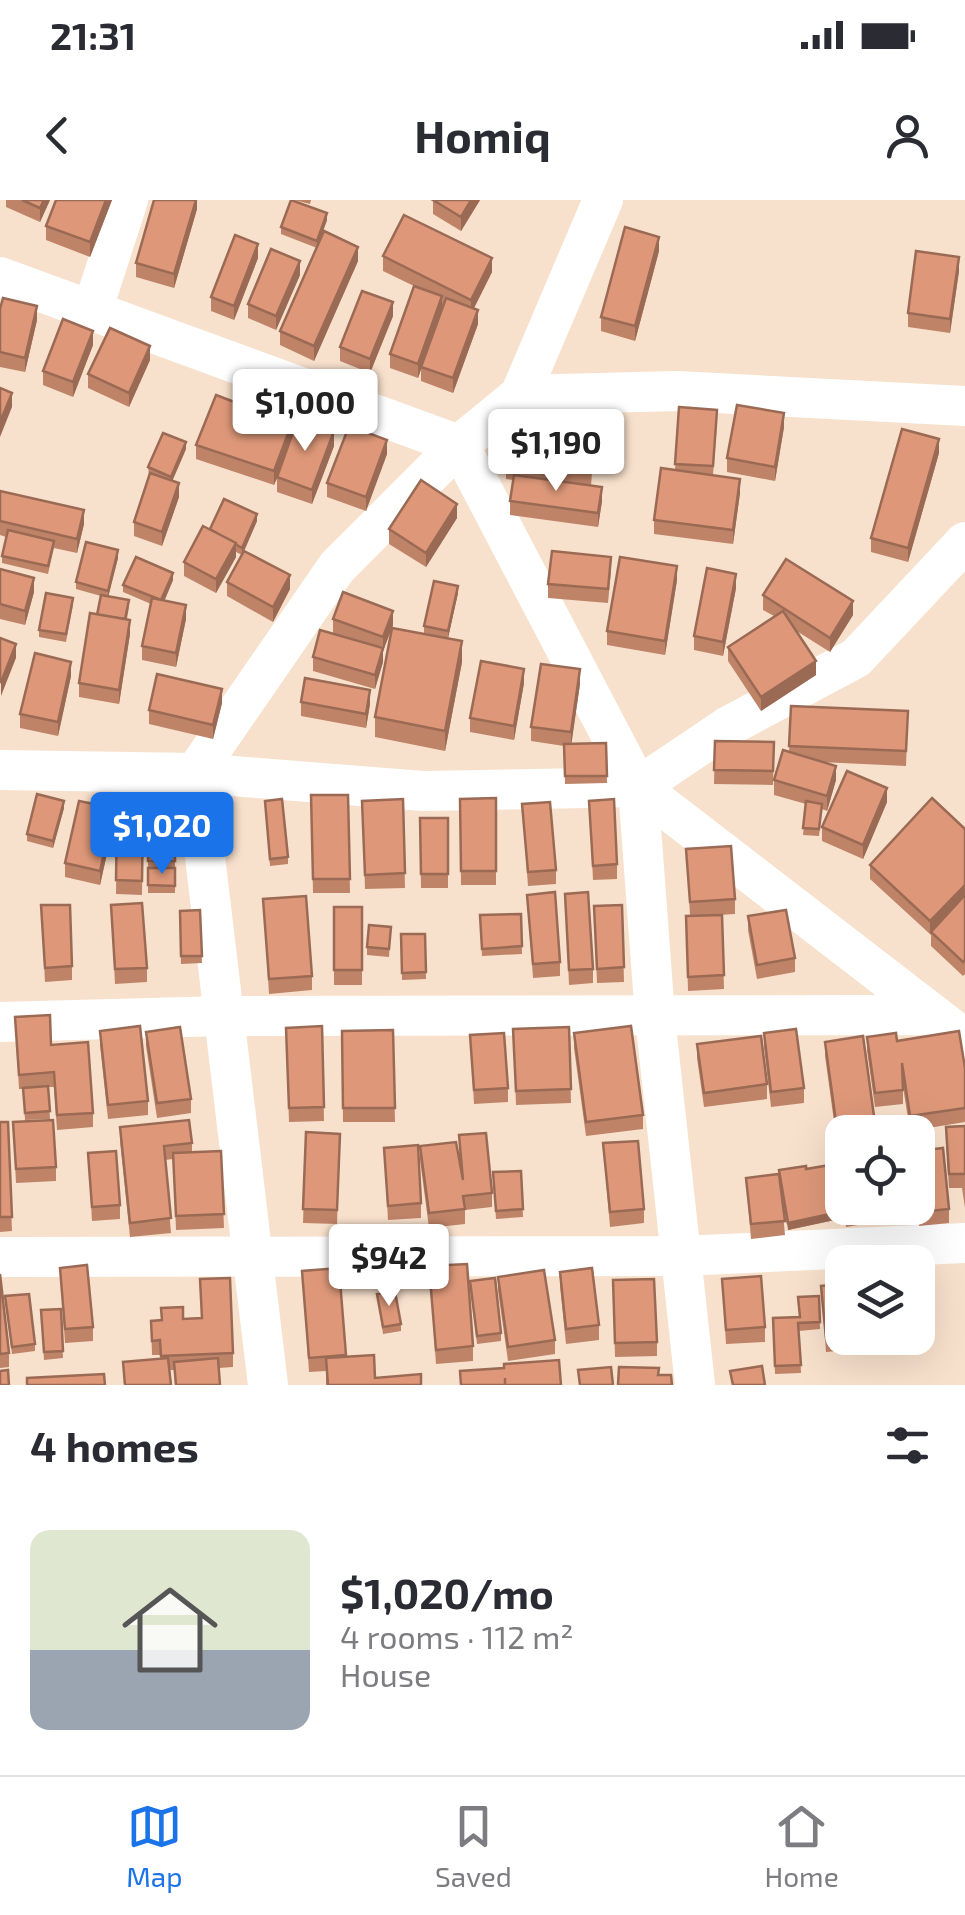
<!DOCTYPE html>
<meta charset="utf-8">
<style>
:root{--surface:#fff;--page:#f7f7f7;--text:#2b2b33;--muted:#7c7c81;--line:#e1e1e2;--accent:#1a73e8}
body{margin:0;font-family:"Exo 2",sans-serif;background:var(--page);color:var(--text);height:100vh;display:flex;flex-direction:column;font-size:38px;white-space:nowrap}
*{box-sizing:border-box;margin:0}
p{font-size:32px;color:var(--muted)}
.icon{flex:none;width:55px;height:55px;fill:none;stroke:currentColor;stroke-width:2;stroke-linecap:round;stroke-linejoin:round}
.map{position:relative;height:1185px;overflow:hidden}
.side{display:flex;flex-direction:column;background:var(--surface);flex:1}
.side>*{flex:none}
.fabs{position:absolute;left:825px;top:915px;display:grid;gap:20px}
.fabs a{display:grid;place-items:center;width:110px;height:110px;border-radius:20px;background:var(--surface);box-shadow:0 10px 40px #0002;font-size:50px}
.price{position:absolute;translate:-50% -85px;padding:0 22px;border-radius:10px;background:#fff;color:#222;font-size:32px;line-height:65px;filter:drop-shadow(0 2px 5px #0008)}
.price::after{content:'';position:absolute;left:50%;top:60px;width:30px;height:22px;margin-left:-15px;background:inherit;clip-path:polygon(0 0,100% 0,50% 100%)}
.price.on{background:var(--accent);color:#fff}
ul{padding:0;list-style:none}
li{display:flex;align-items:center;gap:30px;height:250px;padding:0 30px}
li span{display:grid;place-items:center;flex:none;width:280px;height:200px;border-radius:20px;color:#555}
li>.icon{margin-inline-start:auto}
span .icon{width:120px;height:120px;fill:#fffc;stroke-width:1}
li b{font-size:42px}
h2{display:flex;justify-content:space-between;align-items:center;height:120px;padding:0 30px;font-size:42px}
.status{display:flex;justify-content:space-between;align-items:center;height:70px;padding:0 50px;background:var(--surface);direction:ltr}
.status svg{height:28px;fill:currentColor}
header{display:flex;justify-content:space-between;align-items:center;height:130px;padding:0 30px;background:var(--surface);font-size:45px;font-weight:700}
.dock{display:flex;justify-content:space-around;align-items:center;height:140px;border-top:2px solid var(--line);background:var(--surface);font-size:28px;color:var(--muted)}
.dock a{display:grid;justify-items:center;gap:5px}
.dock .on{color:var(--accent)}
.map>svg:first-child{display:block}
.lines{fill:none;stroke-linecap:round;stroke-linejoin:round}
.minor{stroke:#fff;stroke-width:40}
.wall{fill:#bf8368}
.shaded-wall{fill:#9b6a55}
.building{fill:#de9879;stroke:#9b6a55;stroke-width:2.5}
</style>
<div class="status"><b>21:31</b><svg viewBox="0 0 49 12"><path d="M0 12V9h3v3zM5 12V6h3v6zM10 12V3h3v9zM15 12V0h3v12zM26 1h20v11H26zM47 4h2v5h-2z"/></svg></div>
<header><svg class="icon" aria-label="back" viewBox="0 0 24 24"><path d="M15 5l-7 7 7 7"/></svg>Homiq<svg class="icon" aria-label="person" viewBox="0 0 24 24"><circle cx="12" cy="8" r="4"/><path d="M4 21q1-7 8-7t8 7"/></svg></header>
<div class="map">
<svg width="965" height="1185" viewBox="0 0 965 1185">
<rect width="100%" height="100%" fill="#f8e1cc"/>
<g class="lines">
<!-- minor -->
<g class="minor">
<polyline points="0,77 459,245 638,587 655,817 695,1185"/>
<polyline points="92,111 128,0"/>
<polyline points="520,195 677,191 965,206"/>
<polyline points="0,570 195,573 423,591 638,587 727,527 856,458 965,342"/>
<polyline points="638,587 934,815"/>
<polyline points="0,822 224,816 934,815 965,839"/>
<polyline points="0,1057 681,1056 965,1043"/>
<polyline points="268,1185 195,573 337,367 459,245 520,195 603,0"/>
</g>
</g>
<!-- wall -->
<g class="wall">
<polygon points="6,0 50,0 40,22 6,7"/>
<polygon points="56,0 112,0 90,57 46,40 46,26"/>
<polygon points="197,0 197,9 174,88 136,77 136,63"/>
<polygon points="294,0 311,0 310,4"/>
<polygon points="433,0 480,0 461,31 433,14"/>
<polygon points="327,20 317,48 281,34 281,27"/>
<polygon points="659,51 635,141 601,131 601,117"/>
<polygon points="383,56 492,72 474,108 478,124 453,193 421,181 421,169 418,178 390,168 390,154 416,87 383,71"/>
<polygon points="258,58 234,120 211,111 211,97"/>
<polygon points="358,61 314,161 280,145 280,131"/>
<polygon points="959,71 950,133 908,127 908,113"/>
<polygon points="300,75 276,130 248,118 248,104"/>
<polygon points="0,109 37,120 25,172 0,167"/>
<polygon points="393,116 370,173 340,161 340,147"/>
<polygon points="93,145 73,197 43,185 43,171"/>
<polygon points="150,160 129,207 88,188 88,174"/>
<polygon points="679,207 717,224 713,275 740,293 733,344 654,334 654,320 675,270"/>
<polygon points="295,225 334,246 312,304 277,292 277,279 274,285 196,259 196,245"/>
<polygon points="784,227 775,281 727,272 727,258"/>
<polygon points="595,233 591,286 602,301 598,327 510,315 510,301 513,280 506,279 506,265"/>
<polygon points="186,249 172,281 179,297 162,346 134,336 134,322 149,275 148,267"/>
<polygon points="939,253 908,362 871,352 871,338"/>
<polygon points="387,254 366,311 327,297 327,283"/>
<polygon points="0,291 84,324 77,353 54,348 48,374 2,363 2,356 6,337 0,335"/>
<polygon points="457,318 426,367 389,344 389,329"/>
<polygon points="257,321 243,354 290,389 273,422 227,396 227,382 242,355 236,352 236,357 216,393 184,376 184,362 210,329"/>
<polygon points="118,358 108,396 129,407 127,419 130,434 119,504 79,497 79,483 101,396 76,389 76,382"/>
<polygon points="0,369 34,392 25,425 0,419"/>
<polygon points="611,371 608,403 548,398 548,384"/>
<polygon points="173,380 164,401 186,419 176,467 142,460 142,446 151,404 123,392 123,385"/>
<polygon points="677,380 665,455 607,445 607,431"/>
<polygon points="736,388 723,456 694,450 694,436"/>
<polygon points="458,393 448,438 424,433 424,426"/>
<polygon points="763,395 853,415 830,452 795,430 816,475 761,511 728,461 728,447 774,416 763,410"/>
<polygon points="73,405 66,442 39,437 39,430"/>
<polygon points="333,419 393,425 383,451 383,462 375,489 313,471 313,457 333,433"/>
<polygon points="462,462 445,551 375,537 375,517"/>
<polygon points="71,476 58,536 20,528 20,514"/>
<polygon points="524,483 514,540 470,532 470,518"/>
<polygon points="580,484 571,544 606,543 607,583 565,584 564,546 531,541 531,527"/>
<polygon points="301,502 370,504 366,528 301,516"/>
<polygon points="222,503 213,539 149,524 149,510"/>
<polygon points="791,506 908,511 906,566 820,562 836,580 827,611 822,609 819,636 803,635 806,604 774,595 774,580 789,552"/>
<polygon points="715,541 774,542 773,585 714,584"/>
<polygon points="311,595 348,595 350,693 313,693"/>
<polygon points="496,598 496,685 461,685 460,599"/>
<polygon points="403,599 405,688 365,689 362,601"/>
<polygon points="589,601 617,664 617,679 593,680"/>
<polygon points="887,602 863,659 822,641 822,627"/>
<polygon points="175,604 175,693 148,693 148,661"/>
<polygon points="522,604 556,670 556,684 528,686"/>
<polygon points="64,608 53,648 27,641 27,634"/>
<polygon points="265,608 288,657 288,664 270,666"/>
<polygon points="117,616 143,616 142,695 116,694"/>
<polygon points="420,618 448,618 448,688 421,688"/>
<polygon points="114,622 100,685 65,677 65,663"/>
<polygon points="965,629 965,774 963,776 931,746 931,735 870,679 870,665"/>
<polygon points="686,649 735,699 735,714 718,715 722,715 724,789 688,791 686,716 690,715"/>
<polygon points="565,694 593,769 593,783 569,785"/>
<polygon points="527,695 560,762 560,776 533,778"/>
<polygon points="263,699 312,776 312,790 269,794"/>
<polygon points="41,705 72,766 72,780 45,782"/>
<polygon points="111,705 147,768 147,782 115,784"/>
<polygon points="622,705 624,782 597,783 594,706"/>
<rect x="334" y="707" width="28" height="78"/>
<polygon points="200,710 202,763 181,764 180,711"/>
<polygon points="521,714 522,754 482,756 480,715"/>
<polygon points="748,716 795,758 795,772 757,779 748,730"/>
<polygon points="391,727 389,757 367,755 367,747"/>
<polygon points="401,734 425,734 426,779 402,780"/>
<polygon points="15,817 51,845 93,913 93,927 57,930 54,887 48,887 50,919 25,920 23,889 19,889"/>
<polygon points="322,826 324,921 289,922 286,828"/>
<polygon points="569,827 571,903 516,905 513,829"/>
<polygon points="393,830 395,922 343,922 342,831"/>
<polygon points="100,831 148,901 148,915 108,919 100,845"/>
<polygon points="146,832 191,899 191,913 157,918 146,846"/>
<polygon points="574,833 643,915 643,929 586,936 574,848"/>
<polygon points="764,833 804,888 804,903 771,907 764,847"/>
<polygon points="470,835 508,888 508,902 474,904"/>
<polygon points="867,837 897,841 965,868 965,922 910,931 903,887 903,904 875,907 867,851"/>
<polygon points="825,842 874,916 874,930 842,932 842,935 836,936 825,856"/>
<polygon points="697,844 767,884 767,899 704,907 697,858"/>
<polygon points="0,922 8,922 12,1031 0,1032"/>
<polygon points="13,922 56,967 56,981 16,983"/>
<polygon points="965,926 965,1008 962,988 949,988 946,941 946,927"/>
<polygon points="120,927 192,943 192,952 221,951 224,1028 176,1030 173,959 165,960 171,1033 130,1037 120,941"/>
<polygon points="306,932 340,934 337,1024 303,1023"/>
<polygon points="459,935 492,993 492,1007 465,1010 465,1024 429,1028 420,960 420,946 460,962"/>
<polygon points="842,939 842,1008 901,1008 901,1018 846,1027 844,1012 844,1018 788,1030 781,991 785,1035 751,1039 746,978 779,974 836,964 834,941"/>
<polygon points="603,943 644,1009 644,1023 610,1027"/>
<polygon points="384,948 421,1003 421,1018 388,1020"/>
<polygon points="918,951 949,1009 949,1023 919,1026 917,1008"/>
<polygon points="88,953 120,1005 120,1019 92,1021"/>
<polygon points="521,971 523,1017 496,1019 493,972"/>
<polygon points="429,1066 473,1146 473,1161 436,1164"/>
<polygon points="60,1068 93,1127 93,1141 65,1143"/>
<polygon points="339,1068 346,1157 375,1178 421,1185 326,1185 326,1171 309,1172 302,1071"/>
<polygon points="560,1072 599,1125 599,1140 566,1144 560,1086"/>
<polygon points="0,1074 9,1153 9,1167 0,1168"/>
<polygon points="498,1077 555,1140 555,1154 508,1161 498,1091"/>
<polygon points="722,1079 765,1127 765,1142 726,1144"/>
<polygon points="613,1080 657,1142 657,1156 615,1157"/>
<polygon points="470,1081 501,1133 501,1141 477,1144"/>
<polygon points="842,1084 842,1138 860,1138 860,1149 826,1152 821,1086"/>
<polygon points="377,1094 401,1124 401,1131 383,1134"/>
<polygon points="5,1096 35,1144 35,1151 12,1154"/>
<polygon points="819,1096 820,1129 799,1131 801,1173 775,1174 773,1118 799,1117"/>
<polygon points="61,1109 63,1158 44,1160 41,1110"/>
<polygon points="183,1119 233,1153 233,1167 219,1168 220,1185 175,1185 174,1170 169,1170 171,1185 124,1185 123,1162 160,1159 160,1155 152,1155 151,1121"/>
<polygon points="874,1138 909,1138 909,1144 876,1149"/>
</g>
<!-- shaded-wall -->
<g class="shaded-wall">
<polygon points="44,0 50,0 40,22 40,8"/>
<polygon points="106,0 112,0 90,57 90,42"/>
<polygon points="196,0 197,0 197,9 174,88 174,74"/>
<polygon points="471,0 480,0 461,31 461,17"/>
<polygon points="327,13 327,20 317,48 317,41"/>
<polygon points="659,37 659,51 635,141 635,126"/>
<polygon points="258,44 258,58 234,120 234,106"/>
<polygon points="358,47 358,61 314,161 314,146"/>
<polygon points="959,57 959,71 950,133 950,119"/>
<polygon points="492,58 492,72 471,114 471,100"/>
<polygon points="300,61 300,75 276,130 276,116"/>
<polygon points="442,96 442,110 418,178 418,164"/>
<polygon points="393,102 393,116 370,173 370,159"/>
<polygon points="37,106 37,120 25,172 25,158"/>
<polygon points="478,110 478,124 453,193 453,178"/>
<polygon points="93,131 93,145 73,197 73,182"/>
<polygon points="150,146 150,160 129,207 129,193"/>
<polygon points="12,193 12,207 0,237 0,222"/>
<polygon points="784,213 784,227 775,281 775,267"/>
<polygon points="295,215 295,229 274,285 274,271"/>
<polygon points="334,231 334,246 312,304 312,290"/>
<polygon points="939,239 939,253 908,362 908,348"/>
<polygon points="387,240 387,254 366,311 366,297"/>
<polygon points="186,242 186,249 171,284 171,277"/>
<polygon points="740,279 740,293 733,344 733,330"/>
<polygon points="179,283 179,297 162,346 162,332"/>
<polygon points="602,287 602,301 598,327 598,313"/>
<polygon points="457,304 457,318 426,367 426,353"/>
<polygon points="84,310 84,324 77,353 77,339"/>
<polygon points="257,314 257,321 242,355 242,348"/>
<polygon points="236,343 236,357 216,393 216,379"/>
<polygon points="118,350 118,358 108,398 108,391"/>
<polygon points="677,366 677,380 665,455 665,441"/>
<polygon points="173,373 173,380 161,409 161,401"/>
<polygon points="736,374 736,388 723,456 723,442"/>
<polygon points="290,375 290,389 273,422 273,407"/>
<polygon points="34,378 34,392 25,425 25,411"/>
<polygon points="458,386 458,393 448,438 448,431"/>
<polygon points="853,401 853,415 830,452 830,438"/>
<polygon points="186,405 186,419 176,467 176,453"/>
<polygon points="393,411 393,425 383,451 383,437"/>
<polygon points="130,420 130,434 119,504 119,490"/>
<polygon points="462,441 462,462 445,551 445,531"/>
<polygon points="16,444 16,458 1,496 1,482"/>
<polygon points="383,448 383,462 375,489 375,475"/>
<polygon points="816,461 816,475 761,511 761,497"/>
<polygon points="71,462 71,476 58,536 58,522"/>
<polygon points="524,469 524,483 514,540 514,526"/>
<polygon points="580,469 580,484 571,547 571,532"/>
<polygon points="222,489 222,503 213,539 213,525"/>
<polygon points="370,490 370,504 366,528 366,514"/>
<polygon points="836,566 836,580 827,611 827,596"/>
<polygon points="887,588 887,602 863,659 863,645"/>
<polygon points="64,601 64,608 53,648 53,641"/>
<polygon points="114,608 114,622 100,685 100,671"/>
<polygon points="965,685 965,699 931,732 930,735 930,721"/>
<polygon points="844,1011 844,1018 788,1030 788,1023"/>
</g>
<!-- building -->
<g class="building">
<polygon points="22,0 44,0 40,8"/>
<polygon points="56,0 106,0 90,42 46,26"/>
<polygon points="154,0 196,0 174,74 136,63"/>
<polygon points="291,0 327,13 317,41 281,27"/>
<polygon points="433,0 471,0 461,17"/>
<polygon points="404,15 492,58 471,100 383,56"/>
<polygon points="625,27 659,37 635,126 601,117"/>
<polygon points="324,31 358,47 314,146 280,131"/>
<polygon points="235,35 258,44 234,106 211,97"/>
<polygon points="271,49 300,61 276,116 248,104"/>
<polygon points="916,51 959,57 950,119 908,113"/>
<polygon points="414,86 442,96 418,164 390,154"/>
<polygon points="362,91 393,102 370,159 340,147"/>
<polygon points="3,98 37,106 25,158 0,152 0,109"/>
<polygon points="446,98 478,110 453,178 421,167"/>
<polygon points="63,119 93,131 73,182 43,171"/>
<polygon points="110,128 150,146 129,193 88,174"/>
<polygon points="0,188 12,193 0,222"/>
<polygon points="216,195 250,208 253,199 295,215 274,271 196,245"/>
<polygon points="737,205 784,213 775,267 727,258"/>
<polygon points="679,207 717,210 713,266 675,264"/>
<polygon points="510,212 595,219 591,272 506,265"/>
<polygon points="298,218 334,231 312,290 277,277"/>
<polygon points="349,226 387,240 366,297 327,283"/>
<polygon points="902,229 939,239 908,348 871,338"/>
<polygon points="163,233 186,242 171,277 148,267"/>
<polygon points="661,268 740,279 733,330 654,320"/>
<polygon points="150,273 179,283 162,332 134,322"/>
<polygon points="514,275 602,287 598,313 510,301"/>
<polygon points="421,280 457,304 426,353 389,329"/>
<polygon points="0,291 84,310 77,339 0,321"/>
<polygon points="224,299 257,314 242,348 210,329"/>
<polygon points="203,326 236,343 216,379 184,362"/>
<polygon points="8,330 54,341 48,366 2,356"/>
<polygon points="86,342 118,350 108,391 76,382"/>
<polygon points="244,351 290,375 273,407 227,382"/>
<polygon points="552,351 611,357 608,389 548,384"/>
<polygon points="136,357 173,373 161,400 123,385"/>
<polygon points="620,357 677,366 665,441 607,431"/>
<polygon points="786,359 853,401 830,438 763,395"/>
<polygon points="707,368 736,374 723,442 694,436"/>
<polygon points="0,369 34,378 25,411 0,404"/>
<polygon points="434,381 458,386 448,431 424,426"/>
<polygon points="343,392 393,411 383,437 333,419"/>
<polygon points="46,393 73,398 66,434 39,430"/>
<polygon points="101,395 129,400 125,419 97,415"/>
<polygon points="152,398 186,405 176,453 142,446"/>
<polygon points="783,411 816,461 761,497 728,447"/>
<polygon points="90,413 130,420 119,490 79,483"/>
<polygon points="392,428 462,441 445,531 375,517"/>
<polygon points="320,430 383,448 375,475 313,457"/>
<polygon points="0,438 16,444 1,482 0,481"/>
<polygon points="35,453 71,462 58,522 20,514"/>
<polygon points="481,461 524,469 514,526 470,518"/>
<polygon points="541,464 580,469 571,532 531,527"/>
<polygon points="157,474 222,489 213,525 149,510"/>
<polygon points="305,478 370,490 366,514 301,502"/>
<polygon points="791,506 908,511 906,551 789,546"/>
<polygon points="715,541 774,542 773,571 714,570"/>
<polygon points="606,543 607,576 565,576 564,544"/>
<polygon points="783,550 836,566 827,596 774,580"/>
<polygon points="847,571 887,588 863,645 822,627"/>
<polygon points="37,594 64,601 53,641 27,634"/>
<polygon points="311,595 348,595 350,679 313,679"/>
<polygon points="496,598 496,671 461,671 460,599"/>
<polygon points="932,598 965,629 965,685 930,721 870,665"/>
<polygon points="282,599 288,657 270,659 265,601"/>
<polygon points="403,599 405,673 365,675 362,601"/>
<polygon points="614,599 617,664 593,666 589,601"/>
<polygon points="79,601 114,608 100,671 65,663"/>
<polygon points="806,601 822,604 819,629 803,628"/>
<polygon points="550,602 556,670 528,672 522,604"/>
<polygon points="149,603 175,604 175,661 148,661"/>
<polygon points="117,616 143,616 142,681 116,680"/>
<polygon points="420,618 448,618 448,674 421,674"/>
<polygon points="731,646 735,699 690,702 686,649"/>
<polygon points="148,668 175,668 175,686 148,685"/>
<polygon points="555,692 560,762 533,764 527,695"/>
<polygon points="588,692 593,769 569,770 565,694"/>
<polygon points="965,695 965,760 963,762 931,732"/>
<polygon points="306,696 312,776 269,779 263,699"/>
<polygon points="142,703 147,768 115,769 111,705"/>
<polygon points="41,705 70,705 72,766 45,768"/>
<polygon points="622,705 624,767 597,769 594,706"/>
<rect x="334" y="707" width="28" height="63"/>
<polygon points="200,710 202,756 181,756 180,711"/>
<polygon points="786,710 795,758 757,765 748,716"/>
<polygon points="521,714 522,746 482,749 480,715"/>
<polygon points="722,715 724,775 688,777 686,716"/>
<polygon points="369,725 391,727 389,749 367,747"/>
<polygon points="401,734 425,734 426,772 402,773"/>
<polygon points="50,815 51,845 88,842 93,913 57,915 54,872 19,875 15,817"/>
<polygon points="140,826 148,901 108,905 100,831"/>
<polygon points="322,826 324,907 289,908 286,828"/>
<polygon points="631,826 643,915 586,922 574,833"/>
<polygon points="180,827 191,899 157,903 146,832"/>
<polygon points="569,827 571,889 516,891 513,829"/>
<polygon points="796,829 804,888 771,892 764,833"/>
<polygon points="393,830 395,908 343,908 342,831"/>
<polygon points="959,831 965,868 965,908 910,916 902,863 903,890 875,893 867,837 896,833 897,841"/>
<polygon points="504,833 508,888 474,890 470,835"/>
<polygon points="761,836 767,884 704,893 697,844"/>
<polygon points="863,836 874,916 836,922 825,842"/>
<polygon points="48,886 50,911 25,913 23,888"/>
<polygon points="53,920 56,967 16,969 13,922"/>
<polygon points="189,920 192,943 164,946 171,1018 130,1023 120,927"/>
<polygon points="0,922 8,922 12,1017 0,1017"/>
<polygon points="965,926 965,974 949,974 946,927"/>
<polygon points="306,932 340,934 337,1010 303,1009"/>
<polygon points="486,933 492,993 463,996 465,1009 429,1013 420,946 456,942 463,980 459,935"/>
<polygon points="842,939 842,989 834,941"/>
<polygon points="638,941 644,1009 610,1012 603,943"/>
<polygon points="418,945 421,1003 388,1006 384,948"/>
<polygon points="943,948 949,1009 919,1012 918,951"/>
<polygon points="116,951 120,1005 92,1007 88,953"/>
<polygon points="221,951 224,1014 176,1016 173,953"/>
<polygon points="836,964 844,1011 788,1023 779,970 806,966 806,969"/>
<polygon points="521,971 523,1009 496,1011 493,972"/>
<polygon points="779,974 785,1021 751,1024 746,978"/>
<polygon points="846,1008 879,1008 846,1013"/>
<polygon points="467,1064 473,1146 436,1150 429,1066"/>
<polygon points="87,1065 93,1127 65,1129 60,1068"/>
<polygon points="339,1068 346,1155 309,1158 302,1071"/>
<polygon points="592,1068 599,1125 566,1129 560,1072"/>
<polygon points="544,1070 555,1140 508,1147 498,1077"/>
<polygon points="0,1074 9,1153 0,1154"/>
<polygon points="761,1076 765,1127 726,1130 722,1079"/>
<polygon points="230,1078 233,1153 161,1156 160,1140 152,1141 151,1121 162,1120 161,1108 183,1107 183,1119 202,1118 200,1079"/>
<polygon points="495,1078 501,1133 477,1136 470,1081"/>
<polygon points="654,1079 657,1142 615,1143 613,1080"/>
<polygon points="842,1084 842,1136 826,1138 821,1086"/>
<polygon points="395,1092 401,1124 383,1127 377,1094"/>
<polygon points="29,1094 35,1144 12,1147 5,1096"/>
<polygon points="819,1096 820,1122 798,1123 801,1165 775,1166 773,1118 800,1117 798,1097"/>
<polygon points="61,1109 63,1151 44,1152 41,1110"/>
<polygon points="374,1155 375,1178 421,1174 421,1185 328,1185 326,1158"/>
<polygon points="168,1158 171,1185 125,1185 123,1162"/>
<polygon points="218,1158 220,1185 176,1185 174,1162"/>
<polygon points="559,1160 561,1185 505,1185 505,1178 505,1185 461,1185 460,1171 504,1168 504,1164"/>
<polygon points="762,1166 765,1185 733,1185 730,1171"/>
<polygon points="611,1167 613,1185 580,1185 578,1170"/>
<polygon points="619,1167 659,1168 658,1175 671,1175 672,1185 618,1185"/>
<polygon points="8,1170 9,1185 0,1185 0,1171"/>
<polygon points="104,1174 105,1185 27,1185 27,1178"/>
</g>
</svg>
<div class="fabs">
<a><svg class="icon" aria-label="locate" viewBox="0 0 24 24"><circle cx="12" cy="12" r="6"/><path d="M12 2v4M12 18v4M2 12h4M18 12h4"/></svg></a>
<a><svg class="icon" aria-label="layers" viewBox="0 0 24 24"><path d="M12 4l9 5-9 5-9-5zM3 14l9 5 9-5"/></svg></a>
</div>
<b class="price" style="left:305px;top:254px">$1,000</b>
<b class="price" style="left:556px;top:294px">$1,190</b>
<b class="price on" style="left:162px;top:677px">$1,020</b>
<b class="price" style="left:389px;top:1109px">$942</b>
</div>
<section class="side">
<h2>4 homes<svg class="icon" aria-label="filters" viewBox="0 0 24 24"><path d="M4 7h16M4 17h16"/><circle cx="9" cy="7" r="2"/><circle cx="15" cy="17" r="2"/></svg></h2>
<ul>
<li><span style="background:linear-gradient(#dfe7d0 60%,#9aa5b1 0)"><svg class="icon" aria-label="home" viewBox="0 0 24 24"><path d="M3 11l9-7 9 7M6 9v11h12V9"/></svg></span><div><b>$1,020/mo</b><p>4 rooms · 112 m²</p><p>House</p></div></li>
</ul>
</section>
<nav class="dock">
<a class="on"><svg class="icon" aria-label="map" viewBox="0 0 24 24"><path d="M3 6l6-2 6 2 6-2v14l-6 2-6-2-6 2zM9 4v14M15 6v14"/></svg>Map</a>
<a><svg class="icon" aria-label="saved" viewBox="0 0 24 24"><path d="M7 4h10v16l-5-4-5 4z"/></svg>Saved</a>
<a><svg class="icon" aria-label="home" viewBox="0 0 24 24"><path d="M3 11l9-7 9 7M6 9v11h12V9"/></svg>Home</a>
</nav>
